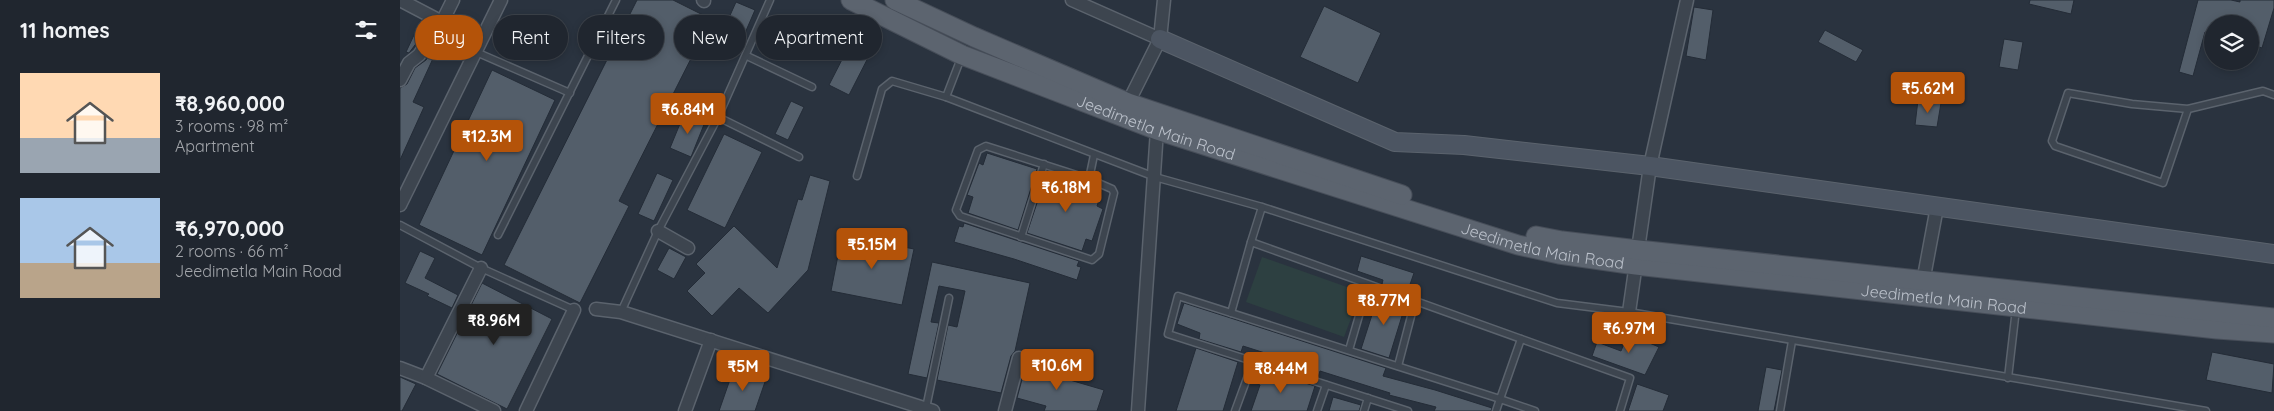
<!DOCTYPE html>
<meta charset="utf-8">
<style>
:root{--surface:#20262f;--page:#282e37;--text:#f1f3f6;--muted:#a2a5aa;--line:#3d434b;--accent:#b45309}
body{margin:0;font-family:Quicksand,sans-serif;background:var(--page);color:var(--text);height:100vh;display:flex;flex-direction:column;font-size:19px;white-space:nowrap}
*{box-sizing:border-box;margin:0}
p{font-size:16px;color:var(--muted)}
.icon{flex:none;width:28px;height:28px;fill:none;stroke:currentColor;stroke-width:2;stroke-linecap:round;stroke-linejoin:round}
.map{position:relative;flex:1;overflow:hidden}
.panel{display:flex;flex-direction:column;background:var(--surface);width:400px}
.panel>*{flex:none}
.hud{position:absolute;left:15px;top:15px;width:475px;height:45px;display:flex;gap:10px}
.controls{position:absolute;left:1804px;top:15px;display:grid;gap:10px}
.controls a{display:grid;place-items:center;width:55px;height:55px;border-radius:50%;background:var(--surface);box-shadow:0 2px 8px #0003,0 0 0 1px var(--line);font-size:25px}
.price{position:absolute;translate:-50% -42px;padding:0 11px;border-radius:5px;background:var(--accent);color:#fff;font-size:16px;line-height:32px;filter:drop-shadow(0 1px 2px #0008)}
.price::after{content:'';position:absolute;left:50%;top:30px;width:15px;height:11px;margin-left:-8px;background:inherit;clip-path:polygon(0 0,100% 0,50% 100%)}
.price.selected{background:#222;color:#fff}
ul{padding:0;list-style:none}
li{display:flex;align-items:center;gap:15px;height:125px;padding:0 20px}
li span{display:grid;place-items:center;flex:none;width:140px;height:100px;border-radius:0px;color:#555}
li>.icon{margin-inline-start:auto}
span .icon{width:60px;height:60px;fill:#fffc;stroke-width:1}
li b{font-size:21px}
h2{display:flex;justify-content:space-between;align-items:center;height:60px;padding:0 20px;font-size:21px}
.chip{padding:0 18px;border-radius:22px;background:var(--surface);box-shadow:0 2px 8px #0003,0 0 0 1px var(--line);font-size:18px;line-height:45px}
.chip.selected{background:var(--accent);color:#fff}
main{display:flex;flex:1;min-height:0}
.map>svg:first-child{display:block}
.green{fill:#2d4041}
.building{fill:#535e6a;stroke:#242c37}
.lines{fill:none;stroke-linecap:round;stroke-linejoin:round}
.lane-casing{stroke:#5b636d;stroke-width:9}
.street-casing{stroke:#5b636d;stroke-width:15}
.secondary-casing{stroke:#5b636d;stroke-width:20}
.primary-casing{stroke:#474e59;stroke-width:21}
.lane{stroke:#3d454f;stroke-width:6}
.street{stroke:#3d454f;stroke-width:12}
.secondary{stroke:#4c5562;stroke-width:18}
.primary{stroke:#5c646f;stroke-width:19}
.labels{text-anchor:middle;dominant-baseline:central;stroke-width:5;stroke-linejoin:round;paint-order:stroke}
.street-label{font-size:16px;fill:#bac0ca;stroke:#222a35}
</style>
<main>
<section class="panel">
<h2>11 homes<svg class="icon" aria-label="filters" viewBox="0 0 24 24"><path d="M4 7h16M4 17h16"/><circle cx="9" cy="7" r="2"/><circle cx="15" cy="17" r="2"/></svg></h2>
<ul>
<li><span style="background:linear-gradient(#ffd9b3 65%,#9aa5b1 0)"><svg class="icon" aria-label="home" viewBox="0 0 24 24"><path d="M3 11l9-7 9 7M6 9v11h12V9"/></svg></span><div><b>₹8,960,000</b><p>3 rooms · 98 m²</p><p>Apartment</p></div></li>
<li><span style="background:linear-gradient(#a9c7e8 65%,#b9a48a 0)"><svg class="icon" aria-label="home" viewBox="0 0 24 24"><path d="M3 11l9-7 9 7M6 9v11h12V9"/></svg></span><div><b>₹6,970,000</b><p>2 rooms · 66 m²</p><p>Jeedimetla Main Road</p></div></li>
</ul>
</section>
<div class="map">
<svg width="1874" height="411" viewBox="0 0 1874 411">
<rect width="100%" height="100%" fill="#2a333f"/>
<!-- green -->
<polygon class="green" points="862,257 961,292 944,337 846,302"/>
<!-- building -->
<g class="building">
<polygon points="237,0 273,0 311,19 219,201 229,206 180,303 104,265"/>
<polygon points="1630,0 1674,0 1671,14 1629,4"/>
<polygon points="1798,0 1831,0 1840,2 1840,0 1874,0 1874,8 1862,48 1850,44 1850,24 1812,24 1812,35 1805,32 1793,76 1779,72"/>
<polygon points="336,2 355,10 342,40 323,31"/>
<polygon points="924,6 981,33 958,83 900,57"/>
<polygon points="1294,7 1313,10 1306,60 1286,56"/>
<polygon points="21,20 30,25 9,53 6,52"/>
<polygon points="1425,30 1463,50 1456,62 1418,42"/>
<polygon points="43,35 59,42 51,59 36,52 13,102 24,107 0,160 0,88 7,84 15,68 26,60"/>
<polygon points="1604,39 1623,42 1618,70 1599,67"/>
<polygon points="452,40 472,50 449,95 429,85"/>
<polygon points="92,70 155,100 82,255 19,225"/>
<polygon points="1518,100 1541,103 1537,127 1515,125"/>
<polygon points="391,101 404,107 388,140 375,134"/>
<polygon points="284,114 305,122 291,157 270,148"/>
<polygon points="324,134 362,152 325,228 287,210"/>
<polygon points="587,153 637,169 618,230 568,213 573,197 567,195 579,163 583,165"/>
<polygon points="257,173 273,180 254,221 238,214"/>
<polygon points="647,173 702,191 697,206 703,209 692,241 686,239 682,251 627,233"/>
<polygon points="410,175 430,181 408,270 368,313 339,288 312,316 287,291 305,273 296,264 334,226 377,268 398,199 402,200"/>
<polygon points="564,223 679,261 677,266 681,267 677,280 614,259 554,242 559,226 563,227"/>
<polygon points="442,235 514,249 502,305 431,291"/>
<polygon points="269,248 286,257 274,279 257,270"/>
<polygon points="20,251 35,258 25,278 58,295 52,308 27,296 29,294 5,283"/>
<polygon points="961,256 1014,273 1007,293 982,284 983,280 957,271"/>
<polygon points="532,262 630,283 615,351 611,356 601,393 537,380 548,325 557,327 565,291 539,286 531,322 539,323 527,378 508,374"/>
<polygon points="82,283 152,319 107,409 37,374"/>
<polygon points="979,293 1006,303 989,358 961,349"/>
<polygon points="784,303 986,368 983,376 1035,390 1092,408 1091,411 1034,411 1036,407 989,395 990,393 920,371 918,377 863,359 865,353 843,346 841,352 799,339 800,333 777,324"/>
<polygon points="1228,334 1259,347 1245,375 1192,356 1197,342 1221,351"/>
<polygon points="796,348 838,362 823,411 776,411"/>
<polygon points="1812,352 1874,364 1872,393 1806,380"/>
<polygon points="627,361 647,367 646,373 704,390 697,411 644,411 646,406 617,398"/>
<polygon points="1366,367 1382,370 1374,411 1358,411"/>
<polygon points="334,368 366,379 355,411 319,411"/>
<polygon points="860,369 915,386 907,411 851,411 860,385 855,383"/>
<polygon points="0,377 16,384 2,411 0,411"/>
<polygon points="1237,384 1269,395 1263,411 1228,411"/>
<polygon points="933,397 961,405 959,411 929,411"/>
</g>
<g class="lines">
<defs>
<g id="lane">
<polyline points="76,52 170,93"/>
<polyline points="347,56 412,87"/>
<polyline points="561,58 546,97 755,177 862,207 1157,303 1229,312 1806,411"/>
<polyline points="1788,109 1763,183 1655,146 1652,141 1668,93 1732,104 1788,109 1863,91 1874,95"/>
<polyline points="318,117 399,157"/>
<polygon points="586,146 689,179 712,189 714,193 699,254 692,260 560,216 556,210 578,150"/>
<polyline points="457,176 482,89 492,81 546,97"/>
<polyline points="689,179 694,155"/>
<polyline points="0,225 81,268 174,310"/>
<polyline points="98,235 216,0"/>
<polyline points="621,237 644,164"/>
<polyline points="851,242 862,207"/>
<polyline points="221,312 258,231 318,117 370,0"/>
<polyline points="831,313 851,242 1230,378 1220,411"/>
<polyline points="1121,339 1100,399 1135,411"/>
<polyline points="949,350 968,285"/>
<polyline points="998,366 1015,301"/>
<polyline points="1608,378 1616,309"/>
<polyline points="526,408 549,298"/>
<polyline points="835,411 853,362"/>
<polyline points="917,411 926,385"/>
<polyline points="964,411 968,398"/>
<polyline points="1008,411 768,334 778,296 1100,399 1096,411"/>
<polyline points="1380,411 1392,341"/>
</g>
<g id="street">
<polyline points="0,0 42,22"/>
<polyline points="303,0 304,1"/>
<polyline points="672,0 760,39"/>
<polyline points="0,80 9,63 19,55 42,22 53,0"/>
<polyline points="728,103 760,39 764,0"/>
<polyline points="0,205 101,0"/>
<polyline points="258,231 288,248"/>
<polyline points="1523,282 1537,207"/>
<polyline points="196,309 221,312 533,411"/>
<polyline points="1229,312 1250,166 1287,0"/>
<polyline points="0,368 26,378 94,411"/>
<polyline points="26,378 81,268"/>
<polyline points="126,411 174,310"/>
<polyline points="285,411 311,340"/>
<polyline points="605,411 619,358"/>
<polyline points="738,411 757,130"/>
</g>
<polyline id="secondary" points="760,39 995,142 1064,145 1250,166 1874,254"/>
<g id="primary">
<path id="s1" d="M 451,0 L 562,55 L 757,130 L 1118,245 L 1159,254 L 1236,265 L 1817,329 L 1874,333"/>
<polyline points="495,0 574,37 728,103 1002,195"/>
<polyline points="1136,236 1162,241 1238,250 1874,318"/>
</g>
</defs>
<!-- lane casing -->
<use href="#lane" class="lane-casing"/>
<!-- street casing -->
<use href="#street" class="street-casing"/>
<!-- secondary casing -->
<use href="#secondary" class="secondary-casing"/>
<!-- primary casing -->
<use href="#primary" class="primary-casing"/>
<!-- lane -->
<use href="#lane" class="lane"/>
<!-- street -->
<use href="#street" class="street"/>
<!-- secondary -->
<use href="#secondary" class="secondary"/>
<!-- primary -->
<use href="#primary" class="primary"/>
</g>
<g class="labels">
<!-- street labels -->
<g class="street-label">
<text stroke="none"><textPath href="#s1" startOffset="331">Jeedimetla Main Road</textPath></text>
<text stroke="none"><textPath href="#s1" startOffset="736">Jeedimetla Main Road</textPath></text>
<text stroke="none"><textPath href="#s1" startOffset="1141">Jeedimetla Main Road</textPath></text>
</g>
</g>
</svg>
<div class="controls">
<a><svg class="icon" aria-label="layers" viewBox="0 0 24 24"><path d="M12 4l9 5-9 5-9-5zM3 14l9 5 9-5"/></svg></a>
</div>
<b class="price" style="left:1528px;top:114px">₹5.62M</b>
<b class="price" style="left:288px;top:135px">₹6.84M</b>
<b class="price" style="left:87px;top:162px">₹12.3M</b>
<b class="price" style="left:666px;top:213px">₹6.18M</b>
<b class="price" style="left:472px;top:270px">₹5.15M</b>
<b class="price" style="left:984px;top:326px">₹8.77M</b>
<b class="price selected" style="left:94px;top:346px">₹8.96M</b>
<b class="price" style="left:1229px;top:354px">₹6.97M</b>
<b class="price" style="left:657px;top:391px">₹10.6M</b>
<b class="price" style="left:343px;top:392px">₹5M</b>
<b class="price" style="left:881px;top:394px">₹8.44M</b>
<div class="hud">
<a class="chip selected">Buy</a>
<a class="chip">Rent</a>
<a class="chip">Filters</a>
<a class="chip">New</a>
<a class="chip">Apartment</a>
</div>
</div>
</main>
